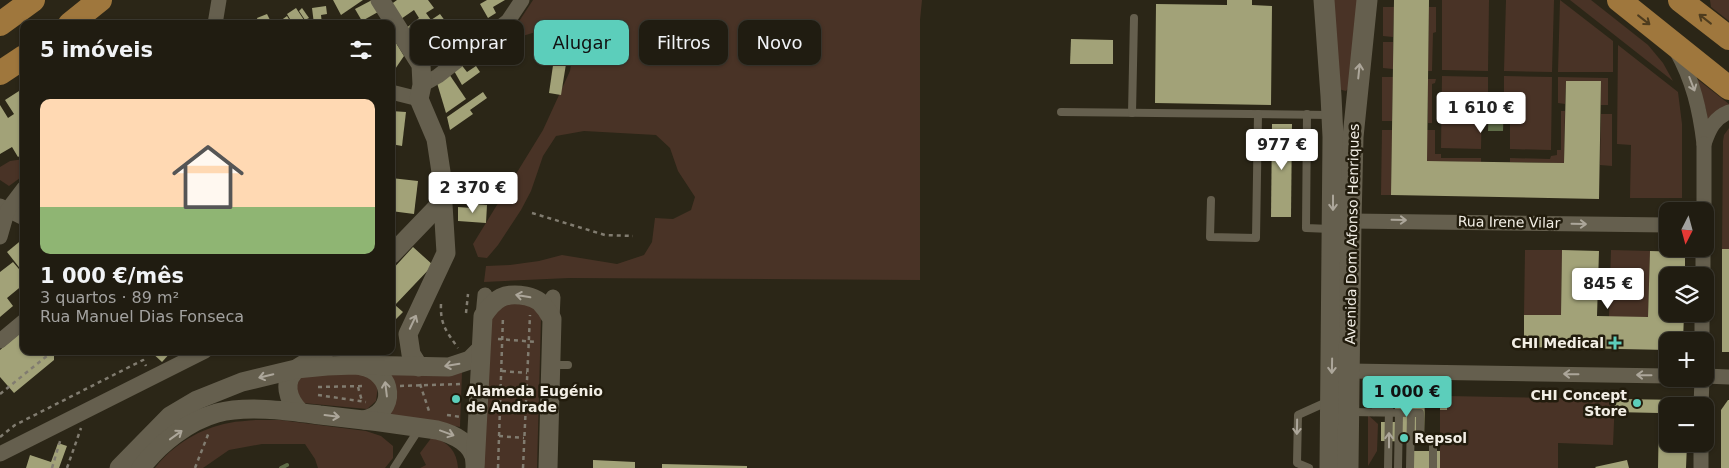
<!DOCTYPE html>
<html lang="pt">
<meta charset="utf-8">
<style>
:root{--surface:#201c11;--page:#28251a;--text:#f1f3f6;--muted:#a2a19f;--line:#3d3a31;--accent:#5ccebb}
body{margin:0;font-family:"DejaVu Sans",sans-serif;background:var(--page);color:var(--text);height:100vh;display:flex;flex-direction:column;font-size:19px;white-space:nowrap}
*{box-sizing:border-box;margin:0}
p{font-size:16px;color:var(--muted)}
.icon{flex:none;width:28px;height:28px;fill:none;stroke:currentColor;stroke-width:2;stroke-linecap:round;stroke-linejoin:round}
.map{position:relative;flex:1;overflow:hidden}
.sheet{position:absolute;left:20px;top:20px;width:375px;height:335px;display:flex;flex-direction:column;background:var(--surface);border-radius:10px;box-shadow:0 1px 4px #0004,0 0 0 1px var(--line)}
.sheet>*{flex:none}
.banner{position:absolute;left:410px;top:20px;width:475px;height:45px;display:flex;gap:10px}
.needle{width:32px;rotate:186deg}
.tools{position:absolute;left:1659px;top:202px;display:grid;gap:10px}
.tools a{display:grid;place-items:center;width:55px;height:55px;border-radius:10px;background:var(--surface);box-shadow:0 1px 4px #0004,0 0 0 1px var(--line);font-size:25px}
.price{position:absolute;translate:-50% -42px;padding:0 11px;border-radius:5px;background:#fff;color:#222;font-size:16px;line-height:32px;filter:drop-shadow(0 1px 2px #0008)}
.price::after{content:'';position:absolute;left:50%;top:30px;width:15px;height:11px;margin-left:-8px;background:inherit;clip-path:polygon(0 0,100% 0,50% 100%)}
.price.active{background:var(--accent);color:#111}
ul{padding:0;list-style:none}
li{display:grid;align-content:center;gap:10px;height:265px;padding:0 20px}
li span{display:grid;place-items:center;height:155px;border-radius:10px;color:#555}
li>.icon{margin-inline-start:auto}
span .icon{width:90px;height:90px;fill:#fffc;stroke-width:1}
li b{font-size:21px}
h2{display:flex;justify-content:space-between;align-items:center;height:60px;padding:0 20px;font-size:21px}
.tag{padding:0 18px;border-radius:10px;background:var(--surface);box-shadow:0 1px 4px #0004,0 0 0 1px var(--line);font-size:18px;line-height:45px}
.tag.active{background:var(--accent);color:#111}
.map>svg:first-child{display:block}
.green{fill:#493326}
.water{fill:#5f6d48}
.lines{fill:none;stroke-linecap:round;stroke-linejoin:round}
.stream{stroke:#5f6d48;stroke-width:4}
.building{fill:#a2a278}
.path{stroke:#817c70;stroke-width:2.5;stroke-dasharray:4 4;stroke-linecap:butt}
.service{stroke:#655f4e;stroke-width:8}
.minor{stroke:#655f4e;stroke-width:15}
.tertiary{stroke:#655f4e;stroke-width:19}
.secondary{stroke:#655f4e;stroke-width:21}
.primary{stroke:#9f773d;stroke-width:24}
.oneway{stroke:#4e3c1e}
.oneway2{stroke:#aca69a}
.poi-dot{fill:#5ccebb;stroke:#221c0d;stroke-width:2}
.labels{text-anchor:middle;dominant-baseline:central;stroke-width:5;stroke-linejoin:round;paint-order:stroke}
.street-label{font-size:14px;fill:#f2eee5;stroke:#221c0d}
.poi-label{font-size:14px;font-weight:bold;fill:#f2eee5;stroke:#221c0d;text-anchor:end}
</style>
<div class="map">
<svg width="1729" height="468" viewBox="0 0 1729 468">
<rect width="100%" height="100%" fill="#2b2617"/>
<!-- green -->
<g class="green">
<polygon points="533,0 922,0 920,20 920,280 569,278 484,282 486,266 510,265 539,261 562,255 617,264 644,255 652,242 655,218 673,219 691,210 695,197 678,171 670,148 656,135 584,131 556,136 543,156 531,191 521,210 498,245 487,258 478,257 473,244 543,130 570,71 578,19 506,41"/>
<polygon points="1332,0 1360,0 1350,86 1346,91 1338,89"/>
<polygon points="1442,0 1489,0 1488,71 1442,70"/>
<polygon points="1506,0 1554,0 1552,72 1504,71"/>
<polygon points="1560,0 1613,41 1613,72 1558,72"/>
<polygon points="1570,0 1591,0 1648,45 1663,63 1673,81"/>
<polygon points="1710,0 1729,0 1729,21 1711,7"/>
<polygon points="1383,7 1394,7 1393,37 1383,36"/>
<polygon points="1429,7 1436,7 1436,32 1433,33 1432,71 1428,71"/>
<polygon points="1383,42 1393,42 1393,69 1383,68"/>
<polygon points="1618,45 1678,92 1682,124 1682,198 1630,198 1631,145 1617,144"/>
<polygon points="1442,76 1488,77 1488,94 1482,95 1481,149 1441,148"/>
<polygon points="1504,76 1552,77 1551,150 1510,149 1510,95 1504,95"/>
<polygon points="1382,77 1393,77 1392,121 1382,121"/>
<polygon points="1558,77 1608,78 1608,105 1601,105 1601,81 1566,81 1565,104 1558,103"/>
<polygon points="1428,79 1436,79 1435,83 1432,84 1432,123 1428,123"/>
<polygon points="1697,79 1729,104 1729,106 1707,124 1706,110"/>
<polygon points="1561,111 1565,111 1564,163 1510,162 1510,158 1550,159 1551,156 1557,155 1557,150 1561,150"/>
<polygon points="1601,114 1612,114 1612,166 1600,165"/>
<polygon points="1729,128 1729,249 1722,249 1723,141 1724,135"/>
<polygon points="1382,130 1392,130 1391,195 1381,195"/>
<polygon points="1427,130 1435,130 1435,154 1441,154 1441,158 1481,158 1481,162 1427,161"/>
<polygon points="24,159 24,175 9,186 0,180 0,167 10,161"/>
<polygon points="1525,250 1562,250 1561,315 1524,315"/>
<polygon points="1611,250 1650,251 1648,317 1609,317"/>
<polygon points="503,302 535,306 541,318 537,468 483,468 490,319"/>
<polygon points="387,371 462,372 460,427 386,414"/>
<polygon points="365,373 378,386 376,401 367,409 303,403 293,390 302,376"/>
<rect x="1368" y="389" width="27" height="13"/>
<polygon points="1447,396 1615,399 1613,445 1558,443 1558,468 1440,468 1440,410 1447,410"/>
<polygon points="1368,415 1378,424 1377,451 1368,466"/>
<path d="M 256,420 L 280,420 L 366,431 L 381,436 L 393,446 L 393,458 L 385,468 L 318,468 L 315,459 L 305,444 L 262,444 L 229,450 L 203,468 L 155,468 C 172,445 201,428 229,423 C 237,421 247,421 256,420 Z"/>
<path d="M 432,437 C 448,442 457,451 458,468 L 420,468 L 426,465 L 420,453 Z"/>
</g>
<!-- water -->
<polygon class="water" points="1489,101 1504,101 1503,131 1488,131"/>
<g class="lines">
<!-- stream -->
<polyline class="stream" points="281,468 287,465"/>
</g>
<!-- building -->
<g class="building">
<polygon points="333,0 363,0 341,15"/>
<polygon points="372,0 378,12 362,21 355,9"/>
<polygon points="397,0 428,0 434,8 426,13 431,20 440,14 462,44 432,66 405,29 419,18 414,10 401,19 390,5"/>
<polygon points="487,0 505,0 493,7 496,13 488,18 480,4"/>
<polygon points="1227,0 1252,0 1252,5 1272,6 1271,105 1155,103 1156,4 1227,5"/>
<polygon points="1394,0 1429,0 1427,161 1564,163 1566,81 1601,81 1599,199 1391,195"/>
<polygon points="326,6 327,14 321,15 322,24 314,24 312,8"/>
<polygon points="296,8 304,20 299,24 293,24 287,14"/>
<polygon points="302,8 309,18 305,20 299,11"/>
<polygon points="267,14 272,24 259,24 257,18"/>
<polygon points="287,16 292,24 276,24"/>
<polygon points="558,31 571,33 561,95 549,93"/>
<polygon points="393,38 404,56 391,75 391,39"/>
<polygon points="1071,39 1113,40 1113,64 1070,64"/>
<polygon points="460,63 467,72 476,66 480,72 462,85 453,69"/>
<polygon points="449,74 466,99 446,113 437,83"/>
<polygon points="19,91 24,99 24,153 18,157 12,147 0,154 0,105 8,118 14,114 5,100"/>
<polygon points="483,92 487,98 470,110 473,114 450,130 447,117"/>
<polygon points="391,111 406,112 402,146 391,144"/>
<polygon points="1272,124 1292,124 1291,217 1271,217"/>
<polygon points="391,178 418,181 414,214 391,211"/>
<polygon points="480,187 481,202 457,203 456,188"/>
<polygon points="473,204 487,205 486,223 458,221 458,207 472,208"/>
<polygon points="24,238 24,270 22,271 7,252"/>
<polygon points="413,247 433,265 395,305 403,312 391,324 391,271"/>
<rect x="1722" y="249" width="7" height="103"/>
<polygon points="1562,250 1599,251 1597,316 1648,317 1650,251 1685,252 1685,276 1668,276 1668,314 1684,314 1683,341 1668,341 1668,350 1524,347 1524,315 1561,315"/>
<polygon points="13,262 24,275 24,284 7,298 13,306 0,317 0,272"/>
<polygon points="24,330 24,351 61,351 54,354 54,360 14,393 0,377 0,350"/>
<polygon points="150,351 172,351 162,362"/>
<polygon points="1395,390 1425,390 1424,442 1381,441 1381,422 1395,422"/>
<rect x="1440" y="396" width="7" height="14"/>
<polygon points="1615,399 1688,400 1688,406 1668,406 1668,444 1687,444 1686,468 1658,468 1659,413 1614,412"/>
<polygon points="1728,400 1729,400 1729,468 1721,468 1721,410"/>
<polygon points="58,443 67,446 59,468 26,468 30,455 51,462"/>
<rect x="1412" y="451" width="28" height="17"/>
<polygon points="593,460 635,462 635,468 593,468"/>
<polygon points="1627,460 1629,468 1596,468 1595,467"/>
<polygon points="662,464 747,466 747,468 662,468"/>
</g>
<g class="lines">
<!-- path -->
<g class="path">
<polyline points="532,213 605,235 633,236"/>
<path d="M 441,304 C 440,325 447,332 458,348"/>
<polyline points="466,313 468,294"/>
<polyline points="498,339 537,342"/>
<polyline points="502,371 527,373"/>
<polyline points="420,384 430,414"/>
<polyline points="400,386 461,384"/>
<polyline points="318,387 366,386"/>
<polyline points="358,387 362,401"/>
<polyline points="0,394 53,351"/>
<polyline points="318,395 366,402"/>
<polyline points="447,415 461,417"/>
<polyline points="499,436 524,438"/>
<polyline points="0,437 15,425 143,360 146,366"/>
<polyline points="52,468 61,438"/>
<polyline points="67,468 81,428"/>
<polyline points="195,468 209,432"/>
<polyline points="498,468 503,316"/>
<polyline points="523,468 530,315"/>
</g>
<!-- service -->
<g class="service">
<polyline points="1061,112 1330,115"/>
<polyline points="1132,113 1134,18"/>
<polyline points="1307,114 1306,228 1331,229"/>
<polyline points="1211,200 1210,237 1256,238 1258,114"/>
<polyline points="551,365 568,365"/>
<polyline points="1350,412 1411,413 1410,468"/>
<polyline points="1374,412 1379,407 1389,408 1388,468"/>
<polyline points="1411,413 1420,413 1420,437 1433,438 1433,468"/>
<polyline points="394,468 419,429"/>
<polyline points="1309,468 1297,463 1298,415 1329,401"/>
<polyline points="1398,468 1399,413"/>
</g>
<!-- minor -->
<g class="minor">
<polyline points="215,24 219,0"/>
<path d="M 1676,50 C 1693,80 1700,110 1704,144 C 1709,129 1714,118 1729,112"/>
<polyline points="422,85 438,76 508,21 522,0"/>
<polyline points="391,92 419,99"/>
<polyline points="0,206 24,218"/>
<polyline points="1704,211 1704,144"/>
<polyline points="1351,221 1668,225"/>
<polyline points="0,237 8,209 24,188"/>
<polyline points="1703,276 1703,249"/>
<polyline points="483,316 485,295"/>
<polyline points="552,319 553,297"/>
<polyline points="0,341 24,321"/>
<polyline points="1702,341 1702,314"/>
<polyline points="1349,371 1668,376"/>
<polyline points="1705,376 1729,377"/>
<polyline points="1701,406 1702,379"/>
<polyline points="0,454 205,351"/>
<polyline points="1701,468 1701,444"/>
</g>
<!-- tertiary -->
<g class="tertiary">
<polyline points="380,0 421,65 422,85 419,99 436,139 441,172 446,253 408,334 411,354 419,367"/>
<polyline points="391,255 442,202"/>
<path d="M 361,366 C 394,372 398,412 364,420"/>
<path d="M 300,412 C 288,400 281,381 298,368 C 306,362 317,358 325,351"/>
<polyline points="119,468 170,416 197,400 242,382 296,369 327,366 355,365 449,367 470,360 480,350"/>
<path d="M 141,468 C 159,444 188,421 217,413 C 247,405 289,411 320,415 C 359,419 398,424 437,430 C 453,434 475,444 475,463"/>
<path d="M 475,468 L 483,316 C 495,298 504,292 526,296 C 531,297 536,299 540,302 C 545,307 549,313 552,319 L 548,468"/>
</g>
<!-- secondary -->
<g class="secondary">
<polyline points="1324,0 1331,96 1333,137 1330,468"/>
<polyline points="1348,468 1351,221 1353,137 1367,0"/>
</g>
<!-- primary -->
<g class="primary">
<polyline points="1619,0 1729,88"/>
<polyline points="1680,0 1729,38"/>
<polyline points="0,24 33,0"/>
<polyline points="70,24 100,0"/>
<polyline points="0,73 24,57"/>
</g>
</g>
<!-- one-way arrows -->
<defs><path id="oneway-shaft" d="M-6 0H5M1.5-3L5.5 0L1.5 3" fill="none" stroke-width="1.6" stroke-linecap="round" stroke-linejoin="round" transform="scale(1.25)"/></defs>
<g class="oneway">
<use href="#oneway-shaft" transform="translate(1705 19) rotate(-142)"/>
<use href="#oneway-shaft" transform="translate(1644 20) rotate(38)"/>
</g>
<g class="oneway2">
<use href="#oneway-shaft" transform="translate(1359 71) rotate(-84)"/>
<use href="#oneway-shaft" transform="translate(1692 84) rotate(69)"/>
<use href="#oneway-shaft" transform="translate(1333 203) rotate(90)"/>
<use href="#oneway-shaft" transform="translate(1399 220) rotate(1)"/>
<use href="#oneway-shaft" transform="translate(1579 224) rotate(1)"/>
<use href="#oneway-shaft" transform="translate(523 296) rotate(-170)"/>
<use href="#oneway-shaft" transform="translate(413 322) rotate(-65)"/>
<use href="#oneway-shaft" transform="translate(452 365) rotate(171)"/>
<use href="#oneway-shaft" transform="translate(1332 366) rotate(91)"/>
<use href="#oneway-shaft" transform="translate(1571 374) rotate(-179)"/>
<use href="#oneway-shaft" transform="translate(1644 375) rotate(-179)"/>
<use href="#oneway-shaft" transform="translate(266 376) rotate(167)"/>
<use href="#oneway-shaft" transform="translate(386 389) rotate(-97)"/>
<use href="#oneway-shaft" transform="translate(332 416) rotate(7)"/>
<use href="#oneway-shaft" transform="translate(1297 427) rotate(91)"/>
<use href="#oneway-shaft" transform="translate(447 433) rotate(20)"/>
<use href="#oneway-shaft" transform="translate(176 435) rotate(-36)"/>
<use href="#oneway-shaft" transform="translate(1389 440) rotate(-90)"/>
</g>
<!-- markers -->
<g class="poi-dot">
<path d="M1612.5 335.5h5v5h5v5h-5v5h-5v-5h-5v-5h5z"/>
<circle cx="456" cy="399" r="5"/>
<circle cx="1637" cy="403" r="5"/>
<circle cx="1404" cy="438" r="5"/>
</g>
<g class="labels">
<!-- street labels -->
<g class="street-label">
<text transform="translate(1509 222) rotate(1)">Rua Irene Vilar</text>
<text transform="translate(1352 234) rotate(-89)">Avenida Dom Afonso Henriques</text>
</g>
<!-- poi labels -->
<g class="poi-label">
<text x="1604" y="343">CHI Medical</text>
<text x="466" y="391" text-anchor="start">Alameda Eugénio<tspan x="466" dy="16">de Andrade</tspan></text>
<text x="1627" y="395">CHI Concept<tspan x="1627" dy="16">Store</tspan></text>
<text x="1414" y="438" text-anchor="start">Repsol</text>
</g>
</g>
</svg>
<div class="tools">
<a><svg class="needle" viewBox="-14 -14 28 28"><path d="M0-13l5 13h-10z" fill="#e53935"/><path d="M0 13l5-13h-10z" fill="#a2a19f"/></svg></a>
<a><svg class="icon" aria-label="layers" viewBox="0 0 24 24"><path d="M12 4l9 5-9 5-9-5zM3 14l9 5 9-5"/></svg></a>
<a>+</a>
<a>−</a>
</div>
<b class="price" style="left:1481px;top:134px">1 610 €</b>
<b class="price" style="left:1282px;top:171px">977 €</b>
<b class="price" style="left:473px;top:214px">2 370 €</b>
<b class="price" style="left:1608px;top:310px">845 €</b>
<b class="price active" style="left:1407px;top:418px">1 000 €</b>
<div class="banner">
<a class="tag">Comprar</a>
<a class="tag active">Alugar</a>
<a class="tag">Filtros</a>
<a class="tag">Novo</a>
</div>
<section class="sheet">
<h2>5 imóveis<svg class="icon" aria-label="filters" viewBox="0 0 24 24"><path d="M4 7h16M4 17h16"/><circle cx="9" cy="7" r="2"/><circle cx="15" cy="17" r="2"/></svg></h2>
<ul>
<li><span style="background:linear-gradient(#ffd9b3 70%,#8fb573 0)"><svg class="icon" aria-label="home" viewBox="0 0 24 24"><path d="M3 11l9-7 9 7M6 9v11h12V9"/></svg></span><div><b>1 000 €/mês</b><p>3 quartos · 89 m²</p><p>Rua Manuel Dias Fonseca</p></div></li>
</ul>
</section>
</div>
